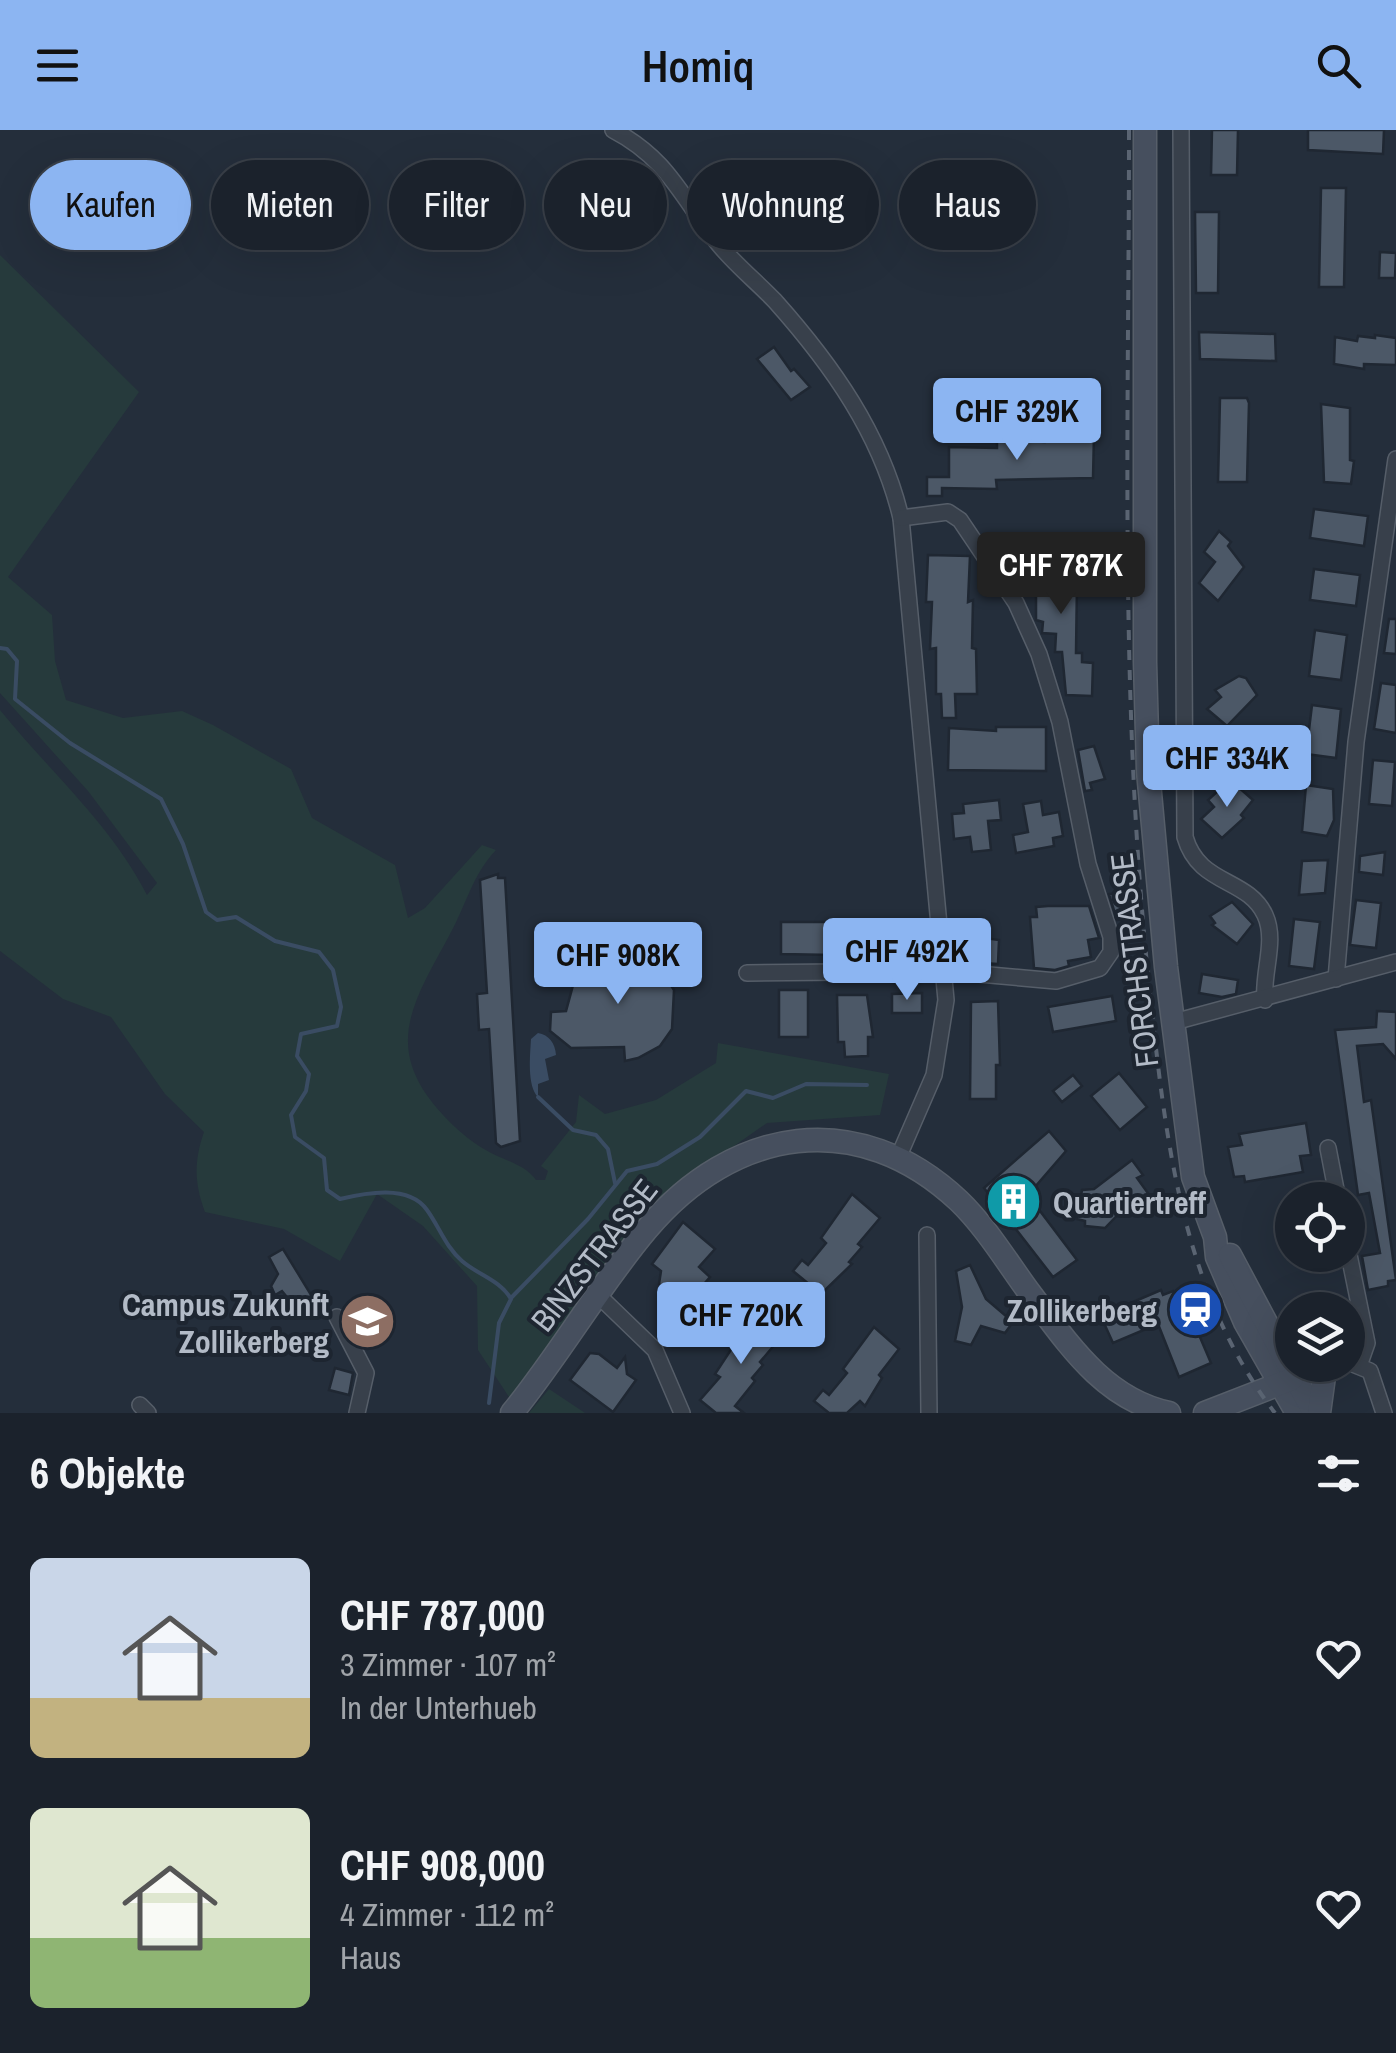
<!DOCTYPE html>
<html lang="de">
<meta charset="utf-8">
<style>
:root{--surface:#1b222c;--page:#282f38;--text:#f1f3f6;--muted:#a0a4a9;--line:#393f48;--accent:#8cb5f2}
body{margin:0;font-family:"Archivo Narrow",sans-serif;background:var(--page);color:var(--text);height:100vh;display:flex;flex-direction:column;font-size:38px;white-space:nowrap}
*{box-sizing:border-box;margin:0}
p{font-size:32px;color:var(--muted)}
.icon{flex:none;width:55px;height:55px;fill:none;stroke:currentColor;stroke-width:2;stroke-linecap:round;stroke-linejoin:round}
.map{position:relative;height:1283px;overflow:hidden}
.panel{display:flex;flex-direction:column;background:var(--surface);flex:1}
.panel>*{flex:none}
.banner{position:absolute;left:30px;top:30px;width:1338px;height:90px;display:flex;gap:20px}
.controls{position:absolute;left:1275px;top:1052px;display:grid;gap:20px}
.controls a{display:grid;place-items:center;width:90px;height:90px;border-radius:50%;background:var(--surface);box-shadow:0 10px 40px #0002,0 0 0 2px var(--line);font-size:50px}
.price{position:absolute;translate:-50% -85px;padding:0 22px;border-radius:10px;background:var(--accent);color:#111;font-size:32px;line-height:65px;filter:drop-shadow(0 2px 5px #0008)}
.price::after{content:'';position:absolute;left:50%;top:60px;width:30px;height:22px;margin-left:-15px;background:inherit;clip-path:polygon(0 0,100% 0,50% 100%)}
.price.current{background:#222;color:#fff}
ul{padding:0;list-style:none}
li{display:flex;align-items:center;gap:30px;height:250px;padding:0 30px}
li span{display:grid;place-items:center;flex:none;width:280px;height:200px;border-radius:15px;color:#555}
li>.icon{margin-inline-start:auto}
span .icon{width:120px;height:120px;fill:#fffc;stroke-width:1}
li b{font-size:42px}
h2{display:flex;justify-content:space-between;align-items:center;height:120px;padding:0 30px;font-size:42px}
.tag{padding:0 35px;border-radius:45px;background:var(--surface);box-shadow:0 10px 40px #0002,0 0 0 2px var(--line);font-size:35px;line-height:90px}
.tag.current{background:var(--accent);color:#111}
header{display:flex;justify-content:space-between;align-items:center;height:130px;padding:0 30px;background:var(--accent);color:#111;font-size:45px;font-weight:600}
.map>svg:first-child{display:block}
.green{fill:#263a3c}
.water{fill:#3a4c63}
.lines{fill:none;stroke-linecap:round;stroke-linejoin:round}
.stream{stroke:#3a4c63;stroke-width:4}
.building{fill:#4c5867;stroke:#1f2732;stroke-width:2.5}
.street-casing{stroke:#565e69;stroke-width:18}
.secondary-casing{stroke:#565e69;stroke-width:25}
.street{stroke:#38404b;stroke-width:15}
.secondary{stroke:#464f5e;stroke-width:22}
.rail{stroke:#5a6472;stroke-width:4;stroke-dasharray:10 10;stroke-linecap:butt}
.labels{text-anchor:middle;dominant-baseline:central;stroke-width:8;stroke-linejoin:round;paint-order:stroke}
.street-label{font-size:32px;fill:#b3bbc7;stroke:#1d2530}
.poi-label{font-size:32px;font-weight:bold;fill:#b3bbc7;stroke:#1d2530;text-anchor:end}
</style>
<header><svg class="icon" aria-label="menu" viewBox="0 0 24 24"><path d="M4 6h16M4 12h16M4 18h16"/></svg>Homiq<svg class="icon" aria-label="search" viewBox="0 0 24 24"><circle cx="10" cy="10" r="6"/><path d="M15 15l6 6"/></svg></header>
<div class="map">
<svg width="1396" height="1283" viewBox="0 0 1396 1283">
<rect width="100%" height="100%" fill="#242e3b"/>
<!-- green -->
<g class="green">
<path d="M 0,125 L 139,262 L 8,447 L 52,485 L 55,531 L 66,570 L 123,588 L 182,581 L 213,595 L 291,639 L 312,688 L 395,735 L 408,788 L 425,778 L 482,715 L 496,720 C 472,745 466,776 449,806 C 413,873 381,918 443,985 C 454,997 470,1011 484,1019 C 501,1030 524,1033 536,1050 L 545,1050 L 548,1041 L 541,1036 L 576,992 L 579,965 L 605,984 L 656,970 L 716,933 L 718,913 L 889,944 L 880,985 L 767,993 L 707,1035 L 644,1088 L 594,1149 L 511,1270 L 478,1220 L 477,1156 L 423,1096 L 377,1064 L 340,1131 L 284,1099 L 205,1082 C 194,1053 194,1031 204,1002 L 165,964 L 111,887 L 63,869 L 0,821 L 0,580 C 50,642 110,693 147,765 L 157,753 L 88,661 L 0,563 Z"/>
<polygon points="549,1259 585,1283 529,1283"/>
</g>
<!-- water -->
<path class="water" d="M 538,903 C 549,905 555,913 556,925 L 545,929 L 549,950 L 538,954 L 538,967 C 527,956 530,926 531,909 Z"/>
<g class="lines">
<!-- stream -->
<g class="stream">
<path d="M 0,518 L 7,519 L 17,531 L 15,569 L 70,613 L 161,669 L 183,714 L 206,782 L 217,790 L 236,787 L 275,811 L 319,822 L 333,840 L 341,877 L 337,896 L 301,904 L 297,926 L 309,944 L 306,961 L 291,985 L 295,1007 L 324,1028 L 327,1060 L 340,1069 C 365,1063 409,1054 427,1080 C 440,1098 445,1116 462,1131 C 478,1145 500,1150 511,1169 L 499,1193 L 489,1273"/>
<polyline points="538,967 573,1000 596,1005 608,1019 615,1053"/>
<polyline points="511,1168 588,1089 627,1041 657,1034 700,1007 746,961 773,968 806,954 867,955"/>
</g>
</g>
<!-- building -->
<g class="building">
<polygon points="1212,0 1238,0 1237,45 1211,45"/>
<polygon points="1308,0 1384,0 1383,24 1308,20"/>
<polygon points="1321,58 1346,58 1344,157 1319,157"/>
<polygon points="1195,82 1219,82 1218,163 1196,163"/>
<polygon points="1380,122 1396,123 1395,148 1379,148"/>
<polygon points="1199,202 1275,204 1276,231 1200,229"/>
<polygon points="1375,205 1396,208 1396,235 1364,234 1364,239 1334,234 1335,207 1357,211 1358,206 1375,208"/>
<polygon points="774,217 791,241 794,239 810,257 791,270 757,229"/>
<polygon points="1220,268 1247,268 1249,273 1247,352 1218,352"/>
<polygon points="1321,274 1350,278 1350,330 1354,331 1351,354 1324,352"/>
<polygon points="1094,304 1093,348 996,350 997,359 942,358 942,366 927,366 927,347 949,347 949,317 997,318 997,310 1044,312 1042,305"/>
<polygon points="1314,379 1368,386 1364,416 1310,408"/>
<polygon points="1219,401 1231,412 1228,416 1244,437 1218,471 1199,453 1215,432 1204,422"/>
<polygon points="928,425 970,426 968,472 973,470 972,518 976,519 977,564 955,564 956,588 942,588 941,564 936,564 936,518 930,519 932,472 926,472"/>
<polygon points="1045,426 1072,426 1072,451 1077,452 1076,523 1082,523 1082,532 1093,533 1092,566 1066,565 1062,522 1055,522 1056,504 1042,503 1043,492 1036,490 1036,447 1019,447 1018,433 1045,433"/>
<polygon points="1314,439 1360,445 1356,476 1310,470"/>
<polygon points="1389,489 1396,489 1396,524 1384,523"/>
<polygon points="1315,500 1347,505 1341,550 1309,546"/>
<polygon points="1239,546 1246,548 1257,565 1227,596 1207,579 1221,567 1215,560"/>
<polygon points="1381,553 1396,555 1396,603 1374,599"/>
<polygon points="1312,575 1341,579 1336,628 1306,624"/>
<polygon points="996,597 1046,597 1046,641 948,640 949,598 996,601"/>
<polygon points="1094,616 1105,649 1090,653 1092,660 1085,661 1078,620"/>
<polygon points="1373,630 1395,632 1392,676 1369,674"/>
<polygon points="1236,655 1253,670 1241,685 1244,688 1222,708 1201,689 1214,677 1208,670 1220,659 1225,665"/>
<polygon points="1306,655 1333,659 1334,690 1327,706 1302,702"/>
<polygon points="999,670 1001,690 988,691 991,720 972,722 970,707 954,709 952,684 964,683 963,674"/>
<polygon points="1041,671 1043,685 1059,682 1063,706 1053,708 1054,716 1016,723 1013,705 1028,702 1023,674"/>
<polygon points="1385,722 1383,745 1359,742 1360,726"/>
<polygon points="1328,730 1325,763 1299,765 1302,731"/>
<polygon points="498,744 498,748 505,748 520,1011 501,1017 496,1013 489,899 479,900 477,864 487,863 480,750"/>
<polygon points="1128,762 1130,788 1117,790 1109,764"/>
<polygon points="1356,770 1381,773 1376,818 1350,815"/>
<polygon points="1232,772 1253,794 1237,814 1212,795 1215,793 1210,786"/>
<polygon points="1048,776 1089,776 1099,808 1088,810 1091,827 1068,831 1069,836 1055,840 1034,838 1030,787 1037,787 1036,777"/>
<polygon points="1294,789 1320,792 1314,839 1289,836"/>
<polygon points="781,792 840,792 840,804 833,804 833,825 781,824"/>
<polygon points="914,795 922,798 923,823 888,824 888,798"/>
<polygon points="971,806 999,810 998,834 965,832"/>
<polygon points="604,824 629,824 648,830 663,843 674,860 672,899 660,916 638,928 625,931 624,917 571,918 550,901 551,882 566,881 575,848"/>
<polygon points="1202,844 1238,850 1236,864 1222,867 1199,863"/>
<rect x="779" y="860" width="29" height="47"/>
<polygon points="922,863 922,883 892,883 892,864"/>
<polygon points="837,865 867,865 873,907 868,907 868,926 845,927 844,912 838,912"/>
<polygon points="1112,866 1116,891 1053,902 1048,877"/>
<polygon points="998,871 1000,935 996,935 996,969 970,969 971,872"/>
<polygon points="1377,881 1396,882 1396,929 1383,914 1357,916 1364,972 1371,970 1396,1150 1388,1151 1388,1156 1368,1160 1362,1126 1380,1123 1369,1063 1358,1065 1335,900 1376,897"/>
<polygon points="1119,943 1147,977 1120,1000 1091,966"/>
<polygon points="1073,945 1082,956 1062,972 1053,961"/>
<polygon points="1306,993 1311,1025 1300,1026 1303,1042 1245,1052 1244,1046 1234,1047 1228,1017 1242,1015 1239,1004"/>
<polygon points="1049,1001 1066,1021 1028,1065 1077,1130 1053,1147 984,1058"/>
<polygon points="1132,1030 1143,1045 1137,1048 1150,1066 1137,1076 1132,1070 1105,1098 1085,1096 1085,1091 1077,1089 1082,1060 1094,1059"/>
<polygon points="852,1064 880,1088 858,1114 862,1117 849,1132 852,1134 821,1164 793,1141 802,1130 808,1135 826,1113 821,1108"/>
<polygon points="683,1092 715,1119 699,1137 710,1147 685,1176 659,1154 661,1141 652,1134"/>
<polygon points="283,1119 316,1173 300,1183 282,1161 275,1165 271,1156 278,1144 269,1127"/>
<polygon points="970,1135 986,1169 1013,1192 1005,1203 981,1196 971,1215 955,1211 962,1177 956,1141"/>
<polygon points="1161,1160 1163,1165 1173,1161 1185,1189 1191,1186 1211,1233 1179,1247 1158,1194 1113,1213 1103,1191 1128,1181 1126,1175"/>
<polygon points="755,1183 782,1206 760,1232 763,1235 752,1248 755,1251 735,1276 744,1283 716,1283 700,1270 720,1247 715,1244"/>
<polygon points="874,1197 899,1219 879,1245 882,1248 865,1276 860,1271 847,1283 829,1283 814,1271 823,1260 829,1265 847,1243 843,1239"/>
<polygon points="590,1223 599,1224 617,1238 625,1227 627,1244 636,1250 613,1282 570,1250"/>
<polygon points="335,1238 353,1243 349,1265 329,1260"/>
</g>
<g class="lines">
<defs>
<g id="street">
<path d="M 613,0 C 667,28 681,66 716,111 C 733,133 756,151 775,171 C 832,235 881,304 901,388 L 946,870 L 934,945 L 898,1028"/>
<path d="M 1181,0 L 1185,707 C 1199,756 1247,747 1265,785 C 1277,811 1262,843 1265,870"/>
<polyline points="747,843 945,841 1056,851 1100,838 1111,822 1111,807 1088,734 1060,592 1039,524 1016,473 960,390 948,382 901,388"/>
<polyline points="1336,849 1356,612 1396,329"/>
<polyline points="1174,892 1396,832"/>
<polyline points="1328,1018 1338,1070"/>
<polyline points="927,1105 929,1283"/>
<polyline points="1348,1120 1367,1213 1360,1233"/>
<polyline points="599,1166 655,1220 682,1283"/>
<polyline points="337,1187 366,1243 357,1283"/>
<polyline points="1348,1232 1370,1241 1384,1283"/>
<polyline points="140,1275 148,1283"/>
</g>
<g id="secondary">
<polyline points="1145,0 1145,532 1148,641 1166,837 1193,1047 1215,1107 1217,1127 1245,1192 1297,1283"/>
<polyline points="1230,1125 1314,1283"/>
<path d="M 512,1283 C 560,1224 598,1157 647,1099 C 733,997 858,976 959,1071 C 986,1097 1007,1132 1029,1162 C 1067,1212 1103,1269 1169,1283"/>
<polyline points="1205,1283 1292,1249"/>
<polyline points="1319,1283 1325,1239"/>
</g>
</defs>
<!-- street casing -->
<use href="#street" class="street-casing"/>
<!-- secondary casing -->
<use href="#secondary" class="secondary-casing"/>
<!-- street -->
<use href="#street" class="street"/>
<!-- secondary -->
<use href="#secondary" class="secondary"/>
<!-- rail -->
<path class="rail" d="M 1129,0 C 1129,284 1119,571 1149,854 C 1165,1004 1180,1159 1275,1283"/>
</g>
<!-- icons -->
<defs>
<symbol id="building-disc" viewBox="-11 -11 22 22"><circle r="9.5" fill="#0f9aa8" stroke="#1d2530"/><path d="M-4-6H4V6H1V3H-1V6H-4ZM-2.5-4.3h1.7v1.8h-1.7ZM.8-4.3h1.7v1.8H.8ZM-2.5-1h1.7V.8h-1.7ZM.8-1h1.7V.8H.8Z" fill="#fff"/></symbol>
<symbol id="station-disc" viewBox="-11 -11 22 22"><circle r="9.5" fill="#1a4fb4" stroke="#1d2530"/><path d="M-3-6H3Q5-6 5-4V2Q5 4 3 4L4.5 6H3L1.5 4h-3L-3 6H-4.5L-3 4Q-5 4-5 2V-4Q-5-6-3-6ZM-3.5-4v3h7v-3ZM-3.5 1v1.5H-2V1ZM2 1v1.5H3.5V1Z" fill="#fff"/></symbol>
<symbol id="school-disc" viewBox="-11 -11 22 22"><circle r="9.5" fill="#8d6e63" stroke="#1d2530"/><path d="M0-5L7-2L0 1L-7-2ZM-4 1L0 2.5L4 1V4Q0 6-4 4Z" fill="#fff"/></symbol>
</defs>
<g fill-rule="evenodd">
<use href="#building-disc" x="982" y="1040" width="63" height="63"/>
<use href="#station-disc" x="1164" y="1148" width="63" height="63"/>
<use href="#school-disc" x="336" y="1160" width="63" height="63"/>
</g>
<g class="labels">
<!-- street labels -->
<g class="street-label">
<text transform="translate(1134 830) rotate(-97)">FORCHSTRASSE</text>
<text transform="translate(594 1125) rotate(-52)">BINZSTRASSE</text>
</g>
<!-- poi labels -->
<g class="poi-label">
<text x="1053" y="1072" text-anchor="start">Quartiertreff</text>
<text x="329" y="1174">Campus Zukunft<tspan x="329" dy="37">Zollikerberg</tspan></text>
<text x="1157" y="1180">Zollikerberg</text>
</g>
</g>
</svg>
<div class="controls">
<a><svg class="icon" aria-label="locate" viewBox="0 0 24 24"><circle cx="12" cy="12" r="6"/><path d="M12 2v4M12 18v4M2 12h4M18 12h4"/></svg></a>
<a><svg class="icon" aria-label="layers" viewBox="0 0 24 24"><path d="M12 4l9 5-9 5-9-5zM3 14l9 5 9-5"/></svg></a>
</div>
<b class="price" style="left:1017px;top:333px">CHF 329K</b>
<b class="price current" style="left:1061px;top:487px">CHF 787K</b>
<b class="price" style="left:1227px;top:680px">CHF 334K</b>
<b class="price" style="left:907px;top:873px">CHF 492K</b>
<b class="price" style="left:618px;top:877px">CHF 908K</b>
<b class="price" style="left:741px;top:1237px">CHF 720K</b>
<div class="banner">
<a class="tag current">Kaufen</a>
<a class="tag">Mieten</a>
<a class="tag">Filter</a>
<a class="tag">Neu</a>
<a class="tag">Wohnung</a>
<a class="tag">Haus</a>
</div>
</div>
<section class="panel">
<h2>6 Objekte<svg class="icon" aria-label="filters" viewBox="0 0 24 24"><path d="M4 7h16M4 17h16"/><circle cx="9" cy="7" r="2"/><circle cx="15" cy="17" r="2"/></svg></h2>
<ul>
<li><span style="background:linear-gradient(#c9d6e8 70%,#c2b280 0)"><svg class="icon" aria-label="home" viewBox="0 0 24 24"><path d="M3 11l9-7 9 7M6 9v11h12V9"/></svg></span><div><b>CHF 787,000</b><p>3 Zimmer · 107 m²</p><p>In der Unterhueb</p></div><svg class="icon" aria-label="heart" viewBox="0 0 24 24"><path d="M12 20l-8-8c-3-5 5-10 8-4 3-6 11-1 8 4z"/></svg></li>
<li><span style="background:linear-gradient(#dfe7d0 65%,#8fb573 0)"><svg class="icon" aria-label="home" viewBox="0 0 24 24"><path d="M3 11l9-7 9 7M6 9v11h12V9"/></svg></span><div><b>CHF 908,000</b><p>4 Zimmer · 112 m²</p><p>Haus</p></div><svg class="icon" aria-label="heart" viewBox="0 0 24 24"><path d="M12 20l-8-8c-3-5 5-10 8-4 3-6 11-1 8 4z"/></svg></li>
</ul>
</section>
